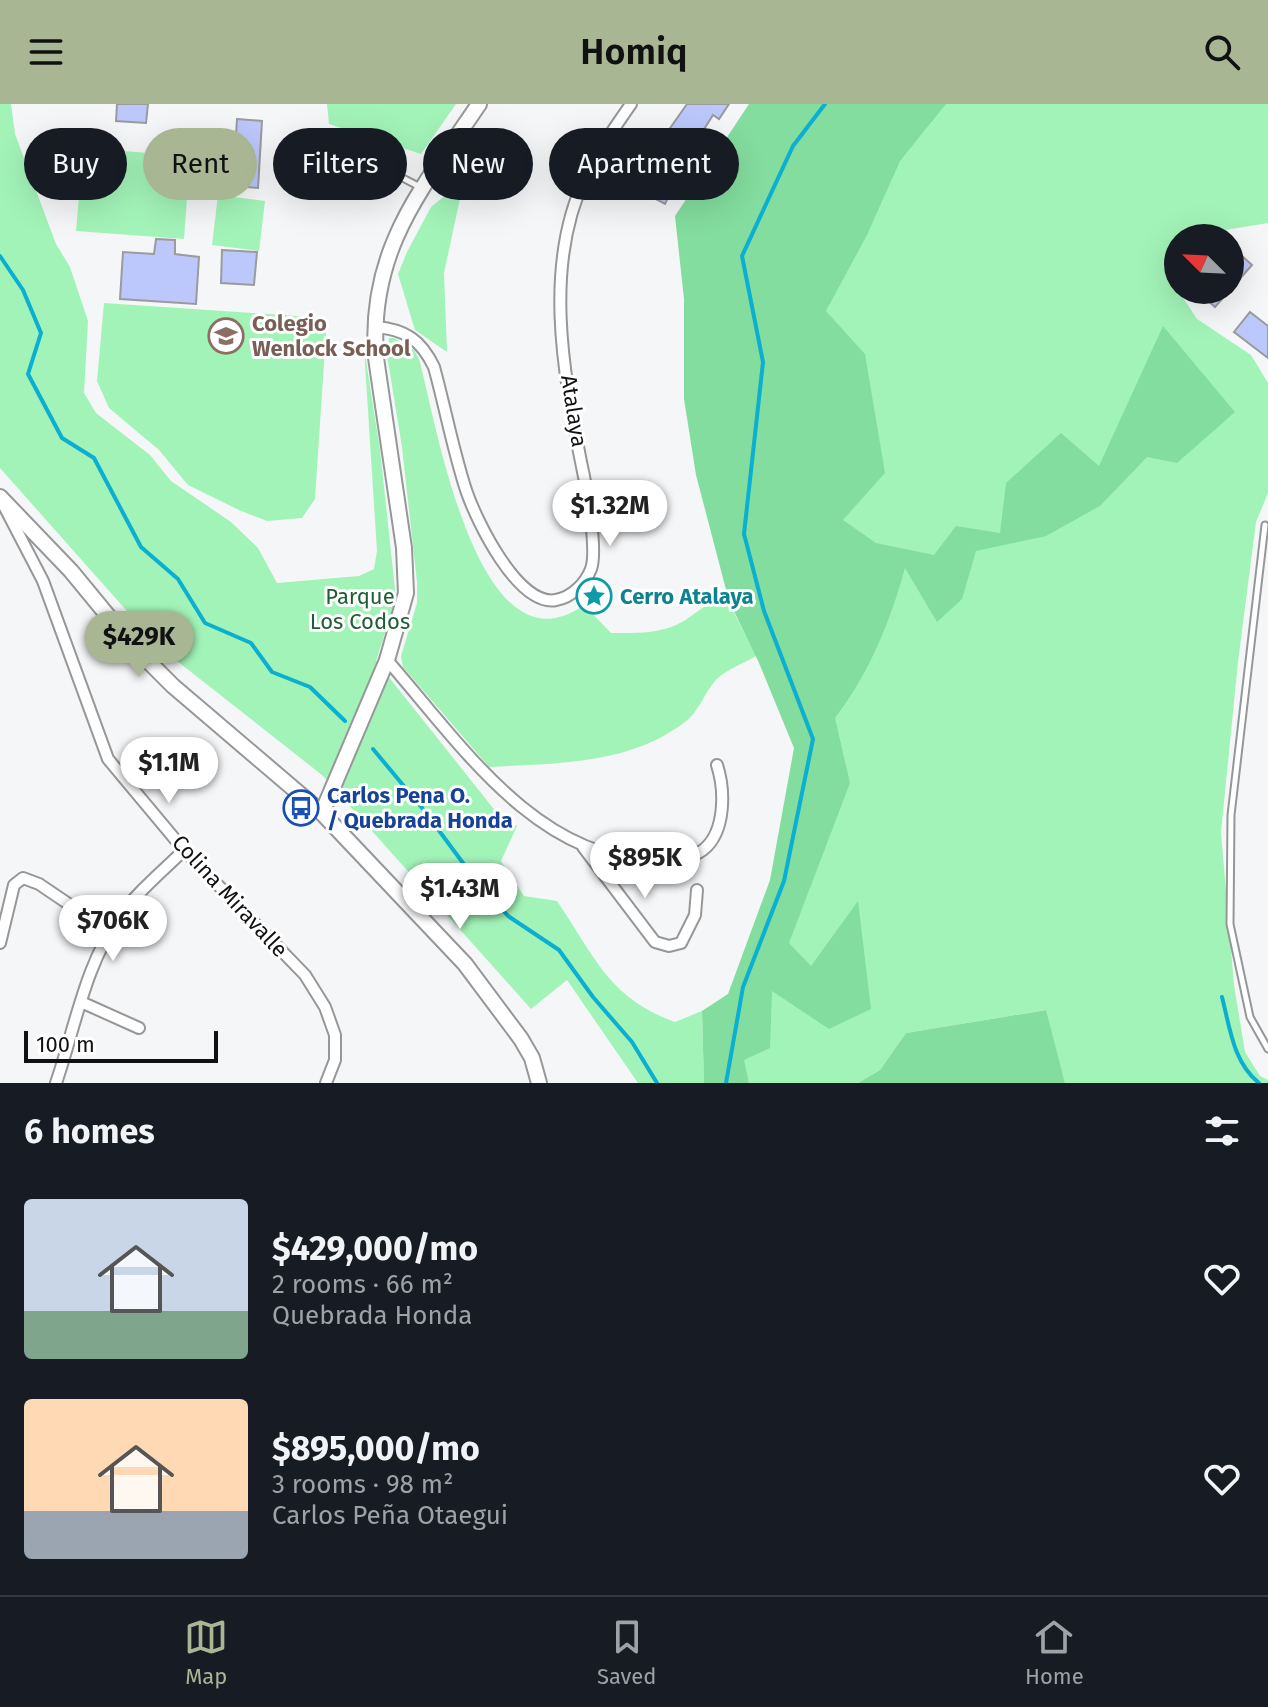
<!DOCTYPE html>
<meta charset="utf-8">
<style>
:root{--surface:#171b24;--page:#242831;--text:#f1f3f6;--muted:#9ea1a6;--line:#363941;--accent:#a8b694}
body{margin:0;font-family:"Fira Sans",sans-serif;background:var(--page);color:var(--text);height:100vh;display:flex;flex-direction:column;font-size:30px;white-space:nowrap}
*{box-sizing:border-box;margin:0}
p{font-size:26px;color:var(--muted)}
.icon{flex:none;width:44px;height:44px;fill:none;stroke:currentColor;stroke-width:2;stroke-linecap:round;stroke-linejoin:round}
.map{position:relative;height:979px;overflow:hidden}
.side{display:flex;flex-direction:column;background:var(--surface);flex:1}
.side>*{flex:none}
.banner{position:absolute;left:24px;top:24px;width:800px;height:72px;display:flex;gap:16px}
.needle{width:52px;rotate:294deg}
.controls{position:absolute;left:1164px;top:120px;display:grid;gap:16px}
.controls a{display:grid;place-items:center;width:80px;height:80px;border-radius:50%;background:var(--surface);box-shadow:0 8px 32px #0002;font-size:40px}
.scale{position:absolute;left:24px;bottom:20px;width:194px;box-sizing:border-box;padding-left:8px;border:4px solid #111112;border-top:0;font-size:22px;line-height:28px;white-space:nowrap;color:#111112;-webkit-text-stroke:6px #fff;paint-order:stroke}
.price{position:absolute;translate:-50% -68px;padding:0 18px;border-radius:28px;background:#fff;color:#222;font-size:26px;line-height:52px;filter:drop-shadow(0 2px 4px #0008)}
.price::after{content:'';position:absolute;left:50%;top:48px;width:24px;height:18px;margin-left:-12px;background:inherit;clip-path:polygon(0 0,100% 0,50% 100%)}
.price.selected{background:var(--accent);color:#111}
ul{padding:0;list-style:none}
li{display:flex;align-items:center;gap:24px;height:200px;padding:0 24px}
li span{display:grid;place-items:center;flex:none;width:224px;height:160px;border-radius:8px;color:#555}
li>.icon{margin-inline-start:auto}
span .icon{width:96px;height:96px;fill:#fffc;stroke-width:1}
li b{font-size:34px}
h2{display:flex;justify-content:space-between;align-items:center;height:96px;padding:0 24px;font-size:34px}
.pill{padding:0 28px;border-radius:36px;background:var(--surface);box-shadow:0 8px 32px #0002;font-size:28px;line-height:72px}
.pill.selected{background:var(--accent);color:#111}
header{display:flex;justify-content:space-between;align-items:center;height:104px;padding:0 24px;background:var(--accent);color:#111;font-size:36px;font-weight:600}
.dock{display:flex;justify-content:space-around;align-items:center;height:112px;border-top:2px solid var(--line);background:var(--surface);font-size:22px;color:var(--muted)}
.dock a{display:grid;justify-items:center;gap:4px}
.dock .selected{color:var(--accent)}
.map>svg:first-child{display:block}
.green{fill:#a2f3b8}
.forest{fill:#83dd9e}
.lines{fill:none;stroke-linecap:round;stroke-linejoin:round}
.stream{stroke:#0aafd1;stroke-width:4}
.building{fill:#bcc7fc;stroke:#9a9b9d;stroke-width:2}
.lane-casing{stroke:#969799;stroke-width:9}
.street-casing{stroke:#969799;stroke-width:14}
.secondary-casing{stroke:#969799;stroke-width:18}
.lane{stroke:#fff;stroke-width:5}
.street{stroke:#fff;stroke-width:10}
.secondary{stroke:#fff;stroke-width:14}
.labels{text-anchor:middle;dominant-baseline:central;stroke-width:6;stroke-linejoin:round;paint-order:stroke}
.education-label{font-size:22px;font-weight:bold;fill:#785e54;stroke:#fff;text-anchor:start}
.street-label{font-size:22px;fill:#111112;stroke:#fff}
.park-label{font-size:22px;fill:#1e5e35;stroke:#fff}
.culture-label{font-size:22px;font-weight:bold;fill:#0d838f;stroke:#fff;text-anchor:start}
.transit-label{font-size:22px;font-weight:bold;fill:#164399;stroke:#fff;text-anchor:start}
</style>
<header><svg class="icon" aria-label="menu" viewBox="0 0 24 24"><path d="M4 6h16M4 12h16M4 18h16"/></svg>Homiq<svg class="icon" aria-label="search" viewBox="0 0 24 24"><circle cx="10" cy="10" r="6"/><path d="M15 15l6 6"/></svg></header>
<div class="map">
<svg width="1268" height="979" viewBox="0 0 1268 979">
<rect width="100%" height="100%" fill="#f5f6f8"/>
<!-- green -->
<g class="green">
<path d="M 0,0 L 11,0 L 15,30 L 56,140 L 70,163 L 88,217 L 84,289 L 96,309 L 150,351 L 171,377 L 231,418 L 258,444 L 277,479 L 359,472 L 374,465 L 377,447 L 364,244 L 380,346 L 396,494 L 376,557 L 493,704 L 517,722 L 501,757 L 524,792 L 557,797 C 594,851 608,894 675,918 L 702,907 L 704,979 L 638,979 L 567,876 L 531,905 L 322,671 L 158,542 L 0,364 Z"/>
<polygon points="327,0 456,0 421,50 329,20"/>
<polygon points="850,0 1268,0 1268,119 1225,126 1224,134 1178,134 1178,186 1197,215 1251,251 1268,279 1268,389 1256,418 1238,558 1221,728 1234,881 1245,948 1260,972 1268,976 1268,979 1065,979 1045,906 906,929 880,966 858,979 749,979 743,956 826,634 779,254"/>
<polygon points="83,44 190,52 184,135 76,127"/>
<polygon points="464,76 444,169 447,248 415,226 398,170 407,148 431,103"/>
<polygon points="218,91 265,97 259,147 212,141"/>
<polygon points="104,199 327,214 315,395 302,414 267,417 239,406 188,381 159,346 109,304 97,277"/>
<path d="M 389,234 L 394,234 L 414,246 L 419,255 C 436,315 477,577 584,501 L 611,529 C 633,529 656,530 676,521 C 697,512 703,496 728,497 L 756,552 C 744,559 728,565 718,574 C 705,586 700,607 685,618 C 629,661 557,659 489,663 L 403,563 L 401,552 L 417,499 L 417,478 L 402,343 L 387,251 Z"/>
</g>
<!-- forest -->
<g class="forest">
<path d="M 749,0 L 946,0 L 900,57 L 867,131 L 826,207 L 865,250 L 885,369 L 843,416 L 876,439 L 934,451 L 956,422 L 1000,429 L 1006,379 L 1061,329 L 1099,362 L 1163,222 L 1235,308 L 1177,359 L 1147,353 L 1100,402 L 1046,432 L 976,447 L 962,495 L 937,518 L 905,464 C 890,518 870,568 835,614 L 850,679 L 789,839 L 811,862 L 858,797 L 871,905 L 829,925 L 772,887 L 770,944 L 744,956 L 749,979 L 704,979 L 702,907 L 728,890 L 770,776 L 794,644 L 759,559 L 729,497 L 696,371 L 684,295 L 684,195 L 675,112 Z"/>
<polygon points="1046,906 1065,979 858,979 880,966 906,929"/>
</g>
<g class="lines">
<!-- stream -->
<g class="stream">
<polyline points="0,152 23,186 41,229 28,270 62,334 94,354 141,443 178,475 205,519 251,539 272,568 310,583 345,617"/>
<polyline points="373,645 423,705 463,759 508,812 559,846 593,893 632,938 657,979"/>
<path d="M 1222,893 C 1230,924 1233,958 1259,979"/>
<polyline points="726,979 743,883 784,777 813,635 764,507 744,430 763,258 742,152 793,42 825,0"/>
</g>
</g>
<!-- building -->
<g class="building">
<polygon points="117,0 148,0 146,19 116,17"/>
<polygon points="687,0 729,0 719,15 713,11 698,35 707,40 699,57 679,48 660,85 670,90 665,100 654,94 656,90 633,78 634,75 621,68 627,56 642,64 652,46 654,47"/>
<polygon points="237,15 262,17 258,84 233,82"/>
<polygon points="156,135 175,136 175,150 199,153 196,200 120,195 123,148 154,150"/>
<polygon points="1230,141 1252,161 1215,203 1196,186 1230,186"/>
<polygon points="222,146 257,148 254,181 221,179"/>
<polygon points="1250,208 1268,222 1268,254 1234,228"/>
</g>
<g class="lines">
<defs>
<g id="lane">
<polyline points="395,70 422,84"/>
<polyline points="1265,421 1231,711 1230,820 1250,913 1268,945"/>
</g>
<g id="street">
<path d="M 375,223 C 405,225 421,236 434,263 C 445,303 453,346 466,386 C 476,416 518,503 556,496 C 572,493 585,480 591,465 C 598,446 586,380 581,358 C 563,266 543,160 586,72 C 598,47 615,23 631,0"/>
<polyline points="3,400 43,477 108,655 184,746 305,871 325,903 335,931 335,956 326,979"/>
<path d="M 387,556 C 456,634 534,754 650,756 C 666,756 690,756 703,746 C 726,728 725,686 717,661"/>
<polyline points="583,743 655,838 669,842 681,839 695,811 697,786"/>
<polyline points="0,839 14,781 23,774 39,780 110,828"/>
<polyline points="81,898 139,924"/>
<path d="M 56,979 C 75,924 85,861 120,812 C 137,788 163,767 184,746"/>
</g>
<g id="secondary">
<polyline points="0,393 71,467 132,541 173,582 322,709 465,860 521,935 532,954 539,979"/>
<path d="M 322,709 L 387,556 L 406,489 L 404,444 L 376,254 C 368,145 422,85 479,0"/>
</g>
</defs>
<!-- lane casing -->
<use href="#lane" class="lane-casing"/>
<!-- street casing -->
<use href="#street" class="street-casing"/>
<!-- secondary casing -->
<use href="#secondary" class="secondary-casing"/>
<!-- lane -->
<use href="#lane" class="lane"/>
<!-- street -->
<use href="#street" class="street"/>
<!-- secondary -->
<use href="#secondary" class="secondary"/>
</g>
<!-- icons -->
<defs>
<symbol id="school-ring" viewBox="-11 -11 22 22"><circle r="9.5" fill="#fff" stroke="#8d6e63" stroke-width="1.5"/><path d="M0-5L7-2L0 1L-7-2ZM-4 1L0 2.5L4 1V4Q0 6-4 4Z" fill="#8d6e63"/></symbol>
<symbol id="sight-ring" viewBox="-11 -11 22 22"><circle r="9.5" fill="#fff" stroke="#0f9aa8" stroke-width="1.5"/><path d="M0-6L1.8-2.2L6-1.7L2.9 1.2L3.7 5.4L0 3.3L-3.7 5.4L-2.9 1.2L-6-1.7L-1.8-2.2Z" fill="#0f9aa8"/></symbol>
<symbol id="bus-ring" viewBox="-11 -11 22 22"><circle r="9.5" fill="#fff" stroke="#1a4fb4" stroke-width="1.5"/><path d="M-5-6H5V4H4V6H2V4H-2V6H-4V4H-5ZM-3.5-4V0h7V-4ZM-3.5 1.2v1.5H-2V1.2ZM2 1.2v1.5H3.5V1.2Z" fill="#1a4fb4"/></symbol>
</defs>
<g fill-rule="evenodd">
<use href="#school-ring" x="206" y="212" width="40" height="40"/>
<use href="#sight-ring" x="574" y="472" width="40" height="40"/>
<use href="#bus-ring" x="281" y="684" width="40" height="40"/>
</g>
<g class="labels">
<!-- education labels -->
<g class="education-label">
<text x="252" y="219">Colegio<tspan x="252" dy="25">Wenlock School</tspan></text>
</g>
<!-- street labels -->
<g class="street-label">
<text transform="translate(574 307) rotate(81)">Atalaya</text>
<text transform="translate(230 792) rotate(47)">Colina Miravalle</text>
</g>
<!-- park labels -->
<g class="park-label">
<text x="360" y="492">Parque<tspan x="360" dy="25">Los Codos</tspan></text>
</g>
<!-- culture labels -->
<g class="culture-label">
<text x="620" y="492">Cerro Atalaya</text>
</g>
<!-- transit labels -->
<g class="transit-label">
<text x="327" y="691">Carlos Pena O.<tspan x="327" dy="25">/ Quebrada Honda</tspan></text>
</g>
</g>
</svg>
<div class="controls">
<a><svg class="needle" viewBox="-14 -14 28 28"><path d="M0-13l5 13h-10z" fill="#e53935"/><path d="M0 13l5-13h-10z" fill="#9ea1a6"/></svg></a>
</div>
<div class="scale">100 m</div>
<b class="price" style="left:610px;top:444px">$1.32M</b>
<b class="price selected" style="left:139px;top:575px">$429K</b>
<b class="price" style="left:169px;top:701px">$1.1M</b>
<b class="price" style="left:645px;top:796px">$895K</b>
<b class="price" style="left:460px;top:827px">$1.43M</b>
<b class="price" style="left:113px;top:859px">$706K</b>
<div class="banner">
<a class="pill">Buy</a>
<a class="pill selected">Rent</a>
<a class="pill">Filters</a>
<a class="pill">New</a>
<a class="pill">Apartment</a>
</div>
</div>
<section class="side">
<h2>6 homes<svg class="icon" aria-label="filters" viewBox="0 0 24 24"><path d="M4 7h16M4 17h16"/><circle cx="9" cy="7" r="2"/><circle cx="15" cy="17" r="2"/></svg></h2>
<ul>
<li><span style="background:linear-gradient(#c9d6e8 70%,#7fa58c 0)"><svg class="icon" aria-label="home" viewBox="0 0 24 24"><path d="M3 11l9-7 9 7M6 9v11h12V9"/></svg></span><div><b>$429,000/mo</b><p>2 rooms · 66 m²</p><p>Quebrada Honda</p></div><svg class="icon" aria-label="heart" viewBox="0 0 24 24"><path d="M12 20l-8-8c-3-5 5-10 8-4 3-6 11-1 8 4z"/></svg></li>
<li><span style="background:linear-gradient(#ffd9b3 70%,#9aa5b1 0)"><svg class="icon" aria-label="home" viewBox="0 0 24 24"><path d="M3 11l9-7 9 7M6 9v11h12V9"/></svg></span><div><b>$895,000/mo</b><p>3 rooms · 98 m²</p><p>Carlos Peña Otaegui</p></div><svg class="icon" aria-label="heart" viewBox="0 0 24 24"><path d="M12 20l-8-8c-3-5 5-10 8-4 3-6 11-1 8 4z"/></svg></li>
</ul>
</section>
<nav class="dock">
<a class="selected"><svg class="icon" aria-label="map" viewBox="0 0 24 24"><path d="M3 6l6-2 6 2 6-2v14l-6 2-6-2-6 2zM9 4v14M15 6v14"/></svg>Map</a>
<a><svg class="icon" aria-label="saved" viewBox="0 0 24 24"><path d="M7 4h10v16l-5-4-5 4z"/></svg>Saved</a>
<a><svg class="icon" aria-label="home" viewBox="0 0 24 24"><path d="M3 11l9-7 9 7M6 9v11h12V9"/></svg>Home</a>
</nav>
